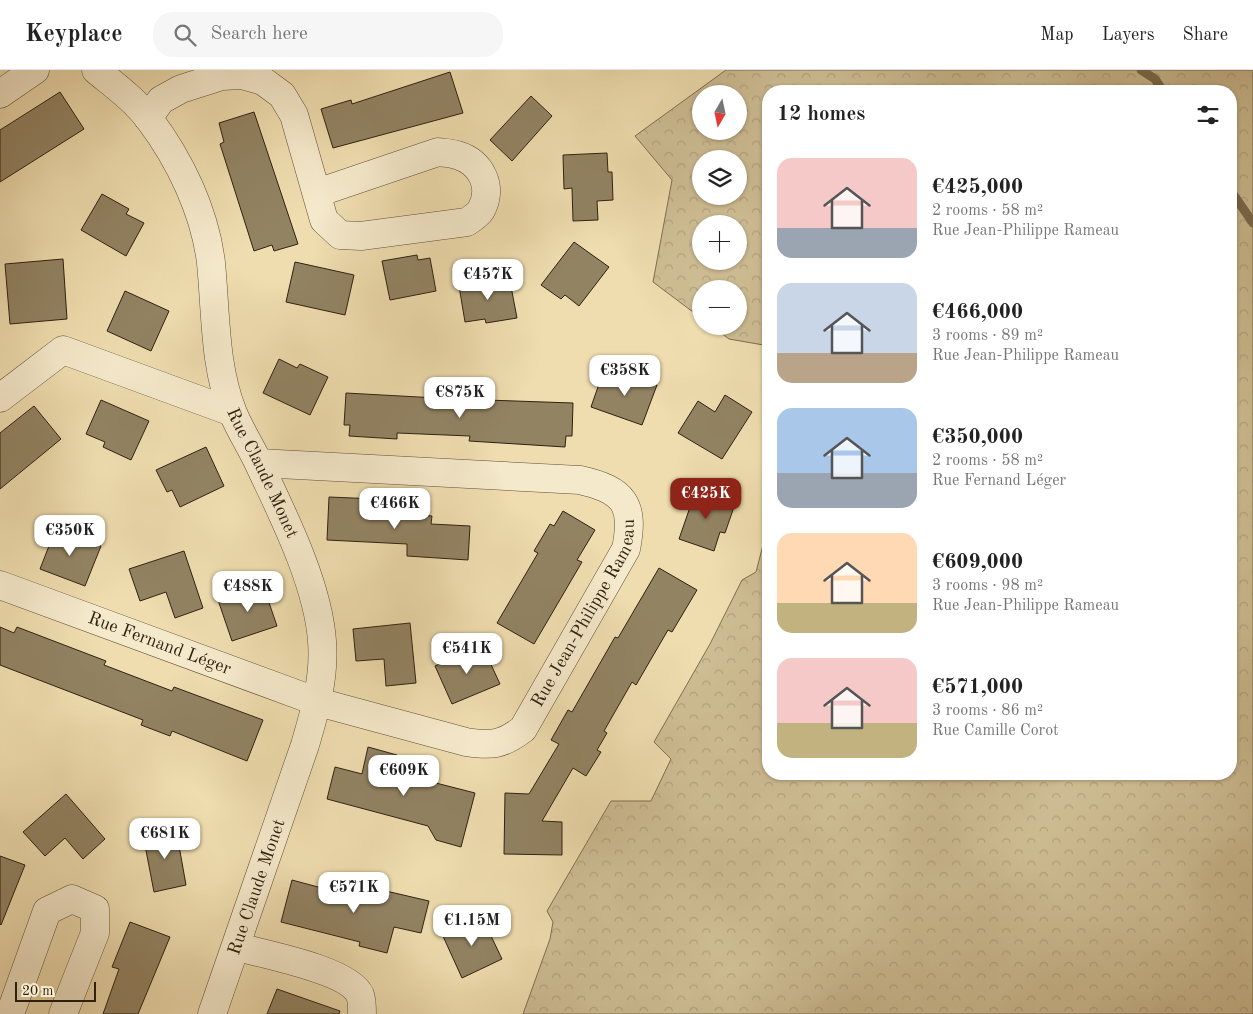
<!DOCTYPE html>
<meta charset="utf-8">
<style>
:root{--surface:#fff;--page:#f6f6f6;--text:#222;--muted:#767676;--line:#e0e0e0;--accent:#8f2418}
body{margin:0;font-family:"Old Standard TT",serif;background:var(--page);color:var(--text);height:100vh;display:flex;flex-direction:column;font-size:19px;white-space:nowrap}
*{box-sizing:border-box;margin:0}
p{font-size:16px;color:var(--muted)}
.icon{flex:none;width:28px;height:28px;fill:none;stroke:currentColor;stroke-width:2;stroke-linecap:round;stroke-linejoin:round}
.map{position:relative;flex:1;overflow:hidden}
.side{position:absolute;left:762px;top:15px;width:475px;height:695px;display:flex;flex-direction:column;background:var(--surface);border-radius:20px;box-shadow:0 1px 4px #0004}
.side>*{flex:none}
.needle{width:32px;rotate:189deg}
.controls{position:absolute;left:692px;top:15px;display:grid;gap:10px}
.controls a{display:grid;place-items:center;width:55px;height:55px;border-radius:50%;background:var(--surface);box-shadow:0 1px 4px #0004;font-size:25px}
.scale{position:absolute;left:15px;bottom:12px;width:81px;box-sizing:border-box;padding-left:5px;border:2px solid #2e2110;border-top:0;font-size:14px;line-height:18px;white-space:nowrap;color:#2e2110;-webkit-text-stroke:4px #f5e9cb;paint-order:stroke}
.price{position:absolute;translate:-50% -42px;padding:0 11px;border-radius:10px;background:#fff;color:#222;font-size:16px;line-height:32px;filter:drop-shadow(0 1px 2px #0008)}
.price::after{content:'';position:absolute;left:50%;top:30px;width:15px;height:11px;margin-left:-8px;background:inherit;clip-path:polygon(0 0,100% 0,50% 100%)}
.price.active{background:var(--accent);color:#fff}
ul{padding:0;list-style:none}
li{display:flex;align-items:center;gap:15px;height:125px;padding:0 15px}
li span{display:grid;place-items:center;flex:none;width:140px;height:100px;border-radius:15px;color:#555}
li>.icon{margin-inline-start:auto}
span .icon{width:60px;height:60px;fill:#fffc;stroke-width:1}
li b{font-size:21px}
h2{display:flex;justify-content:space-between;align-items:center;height:60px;padding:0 15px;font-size:21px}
header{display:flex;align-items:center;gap:30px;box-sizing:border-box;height:70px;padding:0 25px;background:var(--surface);border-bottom:1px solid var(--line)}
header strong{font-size:24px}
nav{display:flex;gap:28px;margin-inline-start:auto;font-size:18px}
.search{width:350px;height:45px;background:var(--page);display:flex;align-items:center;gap:12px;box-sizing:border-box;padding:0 18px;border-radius:20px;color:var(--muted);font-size:19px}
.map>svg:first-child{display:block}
.forest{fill:url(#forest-crowns);stroke:#7e6f52;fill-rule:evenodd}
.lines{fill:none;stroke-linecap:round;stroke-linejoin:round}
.stream{stroke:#7a6b4f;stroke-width:9}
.building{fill:#928363;stroke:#2e2110}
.minor-casing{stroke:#5e5038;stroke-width:29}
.minor{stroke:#f5e9cb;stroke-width:28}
.labels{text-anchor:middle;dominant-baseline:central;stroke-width:4;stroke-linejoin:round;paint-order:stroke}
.street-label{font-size:18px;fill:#2e2110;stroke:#f5e9cb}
</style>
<header>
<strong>Keyplace</strong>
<div class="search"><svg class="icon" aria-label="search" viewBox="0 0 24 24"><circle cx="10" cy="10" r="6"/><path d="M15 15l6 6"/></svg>Search here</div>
<nav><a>Map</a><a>Layers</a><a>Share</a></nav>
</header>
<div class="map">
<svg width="1253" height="944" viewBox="0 0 1253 944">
<defs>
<pattern id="forest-crowns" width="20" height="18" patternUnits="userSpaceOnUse" patternTransform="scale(1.25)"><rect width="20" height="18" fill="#cebd94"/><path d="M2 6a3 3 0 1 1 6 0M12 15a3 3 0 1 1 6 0" fill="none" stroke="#b1a27f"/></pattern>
</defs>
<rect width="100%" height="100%" fill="#efddaf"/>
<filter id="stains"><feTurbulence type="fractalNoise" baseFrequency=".004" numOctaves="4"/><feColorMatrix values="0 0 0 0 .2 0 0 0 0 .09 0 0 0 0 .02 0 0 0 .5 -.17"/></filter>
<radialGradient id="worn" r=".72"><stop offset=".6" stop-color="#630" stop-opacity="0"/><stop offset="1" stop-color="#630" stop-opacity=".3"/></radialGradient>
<!-- forest -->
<path class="forest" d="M 726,0 L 1253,0 L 1253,944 L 523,944 L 550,869 L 553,852 L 547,841 L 611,731 L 651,731 L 671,689 L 654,672 L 710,574 L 742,510 L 756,502 L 769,452 L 769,704 L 1231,704 L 1231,21 L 769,21 L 769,276 L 729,269 L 712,256 L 739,256 L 739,219 L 701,219 L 701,248 L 653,212 L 672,110 L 635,66 ZM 701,24 L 739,24 L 739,61 L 701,61 ZM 701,89 L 739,89 L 739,126 L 701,126 ZM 701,154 L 739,154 L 739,191 L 701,191 Z"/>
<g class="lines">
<!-- stream -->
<g class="stream">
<polyline points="1141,0 1155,9 1163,21"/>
<polyline points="1231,121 1253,153"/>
</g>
</g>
<!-- building -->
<g class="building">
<polygon points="450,2 463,43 333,78 321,39 351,30 352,34"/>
<polygon points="60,22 84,59 0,112 0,60"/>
<polygon points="531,26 552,46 512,91 490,70"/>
<polygon points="254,42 298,174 274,181 272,175 254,181 220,74 224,72 219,53"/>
<polygon points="607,83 608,102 612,102 613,130 597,131 598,150 573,151 572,118 564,119 563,85"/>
<polygon points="102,124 129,139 126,144 144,153 126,186 81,160"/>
<polygon points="574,172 609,197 579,236 565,225 561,229 541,215"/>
<polygon points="417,185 418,190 430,188 436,221 390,230 382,191"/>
<polygon points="63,189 67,249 10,254 5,194"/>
<polygon points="295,192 354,205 345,245 286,232"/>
<polygon points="509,206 517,248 486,253 485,249 465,252 459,216"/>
<polygon points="125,221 169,241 151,281 107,261"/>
<polygon points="279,289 297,298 300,294 328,307 310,345 263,323"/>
<polygon points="612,299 657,315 642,355 591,337 599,314 605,316"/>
<polygon points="346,323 455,329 455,324 486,325 486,330 573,333 572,366 566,366 565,377 469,371 470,366 397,363 397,369 349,366 350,355 344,355"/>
<polygon points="725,325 752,342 722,389 678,363 698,331 715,342"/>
<polygon points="101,330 149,351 131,390 103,377 105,372 86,364"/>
<polygon points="34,336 61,369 0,419 0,363"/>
<polygon points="206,377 224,416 180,437 172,420 167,422 156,400"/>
<polygon points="696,420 735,434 725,463 720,462 714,481 679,469"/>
<polygon points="329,427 377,429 377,442 432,446 431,454 470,456 468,490 407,486 407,474 327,470"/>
<polygon points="563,441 595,460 577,490 582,492 534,574 497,553 538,483 534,481 550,454 554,456"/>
<polygon points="56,458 101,476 85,516 40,499"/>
<polygon points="184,481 203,538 175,548 166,522 140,531 129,499"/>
<polygon points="659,498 697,520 672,562 668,560 636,615 632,612 604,661 607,663 597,680 601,682 586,706 573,698 542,751 562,752 562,785 504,784 505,723 529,724 559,674 551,670 568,640 572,642 615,567 618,568"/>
<polygon points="263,515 277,556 232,571 218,530"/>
<polygon points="410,553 416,613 386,616 384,589 356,591 353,559"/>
<polygon points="0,557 14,563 17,557 106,591 104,595 172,621 174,617 263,650 247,691 172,661 170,666 141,655 143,650 0,595"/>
<polygon points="482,575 500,614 452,634 435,596"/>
<polygon points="368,677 397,685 393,702 475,723 461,777 436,770 428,756 327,729 335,697 362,704"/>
<polygon points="66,724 105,769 83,789 65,768 45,786 23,762"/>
<polygon points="176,759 186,815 154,822 143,765"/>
<polygon points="0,786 25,795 1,855 0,854"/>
<polygon points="292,810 370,831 373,818 429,831 421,863 394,857 387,883 359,876 360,872 281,852"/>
<polygon points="481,845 502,889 462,908 442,864"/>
<polygon points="130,852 170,867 138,944 103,944 119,899 112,897"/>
<polygon points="277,919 340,941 339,944 267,944"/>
</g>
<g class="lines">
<defs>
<g id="minor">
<path id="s1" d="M 96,0 C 114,15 135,30 149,49 C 180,90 205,142 211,193 C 216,243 214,296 233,343 C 240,360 251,377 259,394 C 283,445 318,514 322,571 C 325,607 315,641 305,675 L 212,944"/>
<polyline points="0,24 35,0"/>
<path d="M 148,48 L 161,30 L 181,19 L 222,6 L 242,5 L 263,11 L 282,25 L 294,45 L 324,150 L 340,165 L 361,166 L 467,152 C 471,149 478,145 481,140 C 494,117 481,92 457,85 C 451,83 444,83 438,82 L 317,123"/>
<polyline points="0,328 63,280 232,342"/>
<path id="s2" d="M 0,515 L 318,632 L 466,672 C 491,676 502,675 523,659 L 626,479 C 635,434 624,420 580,410 L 259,393"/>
<path d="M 237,877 C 263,884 349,900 360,925 C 362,930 362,939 362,944"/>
<polyline points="10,944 47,841 72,829 95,839 95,863 63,944"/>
</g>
</defs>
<!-- minor casing -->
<use href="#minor" class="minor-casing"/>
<!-- minor -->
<use href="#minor" class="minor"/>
</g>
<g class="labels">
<!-- street labels -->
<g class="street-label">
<text stroke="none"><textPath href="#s1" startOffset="450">Rue Claude Monet</textPath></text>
<text stroke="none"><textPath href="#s2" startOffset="685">Rue Jean-Philippe Rameau</textPath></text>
<text stroke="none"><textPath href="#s2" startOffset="170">Rue Fernand Léger</textPath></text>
<text transform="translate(257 817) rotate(-71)">Rue Claude Monet</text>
</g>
</g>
<rect width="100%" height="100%" filter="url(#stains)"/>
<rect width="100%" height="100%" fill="url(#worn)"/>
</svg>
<div class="controls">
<a><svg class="needle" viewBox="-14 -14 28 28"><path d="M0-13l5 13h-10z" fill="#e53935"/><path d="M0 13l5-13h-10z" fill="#767676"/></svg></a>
<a><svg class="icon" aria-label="layers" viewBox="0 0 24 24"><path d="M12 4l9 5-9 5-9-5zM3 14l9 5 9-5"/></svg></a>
<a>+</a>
<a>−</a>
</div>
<div class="scale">20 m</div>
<b class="price" style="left:488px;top:231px">€457K</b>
<b class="price" style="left:625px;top:327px">€358K</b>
<b class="price" style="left:460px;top:349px">€875K</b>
<b class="price active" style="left:706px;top:450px">€425K</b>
<b class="price" style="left:395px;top:460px">€466K</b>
<b class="price" style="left:70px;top:487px">€350K</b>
<b class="price" style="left:248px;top:543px">€488K</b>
<b class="price" style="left:467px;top:605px">€541K</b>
<b class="price" style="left:404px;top:727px">€609K</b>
<b class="price" style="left:165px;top:790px">€681K</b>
<b class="price" style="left:354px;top:844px">€571K</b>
<b class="price" style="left:472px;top:877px">€1.15M</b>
<section class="side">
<h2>12 homes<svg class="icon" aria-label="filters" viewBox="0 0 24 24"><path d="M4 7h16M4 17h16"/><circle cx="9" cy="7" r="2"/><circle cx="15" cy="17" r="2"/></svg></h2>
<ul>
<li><span style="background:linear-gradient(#f6c9c9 70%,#9aa5b1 0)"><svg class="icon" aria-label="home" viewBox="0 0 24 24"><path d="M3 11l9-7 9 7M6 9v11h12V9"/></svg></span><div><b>€425,000</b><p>2 rooms · 58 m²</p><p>Rue Jean-Philippe Rameau</p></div></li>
<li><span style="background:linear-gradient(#c9d6e8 70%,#b9a48a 0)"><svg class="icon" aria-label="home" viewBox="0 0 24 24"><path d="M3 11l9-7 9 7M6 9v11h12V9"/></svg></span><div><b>€466,000</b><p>3 rooms · 89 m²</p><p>Rue Jean-Philippe Rameau</p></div></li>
<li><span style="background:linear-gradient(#a9c7e8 65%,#9aa5b1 0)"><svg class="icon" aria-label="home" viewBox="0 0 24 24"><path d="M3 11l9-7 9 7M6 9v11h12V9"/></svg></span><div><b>€350,000</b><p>2 rooms · 58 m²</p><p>Rue Fernand Léger</p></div></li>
<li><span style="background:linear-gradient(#ffd9b3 70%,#c2b280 0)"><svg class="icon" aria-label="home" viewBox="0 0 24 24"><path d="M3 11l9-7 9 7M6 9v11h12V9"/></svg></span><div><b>€609,000</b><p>3 rooms · 98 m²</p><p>Rue Jean-Philippe Rameau</p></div></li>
<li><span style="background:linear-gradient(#f6c9c9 65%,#c2b280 0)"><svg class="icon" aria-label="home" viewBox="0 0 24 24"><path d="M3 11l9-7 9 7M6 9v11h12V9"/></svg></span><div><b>€571,000</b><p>3 rooms · 86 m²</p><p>Rue Camille Corot</p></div></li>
</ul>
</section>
</div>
